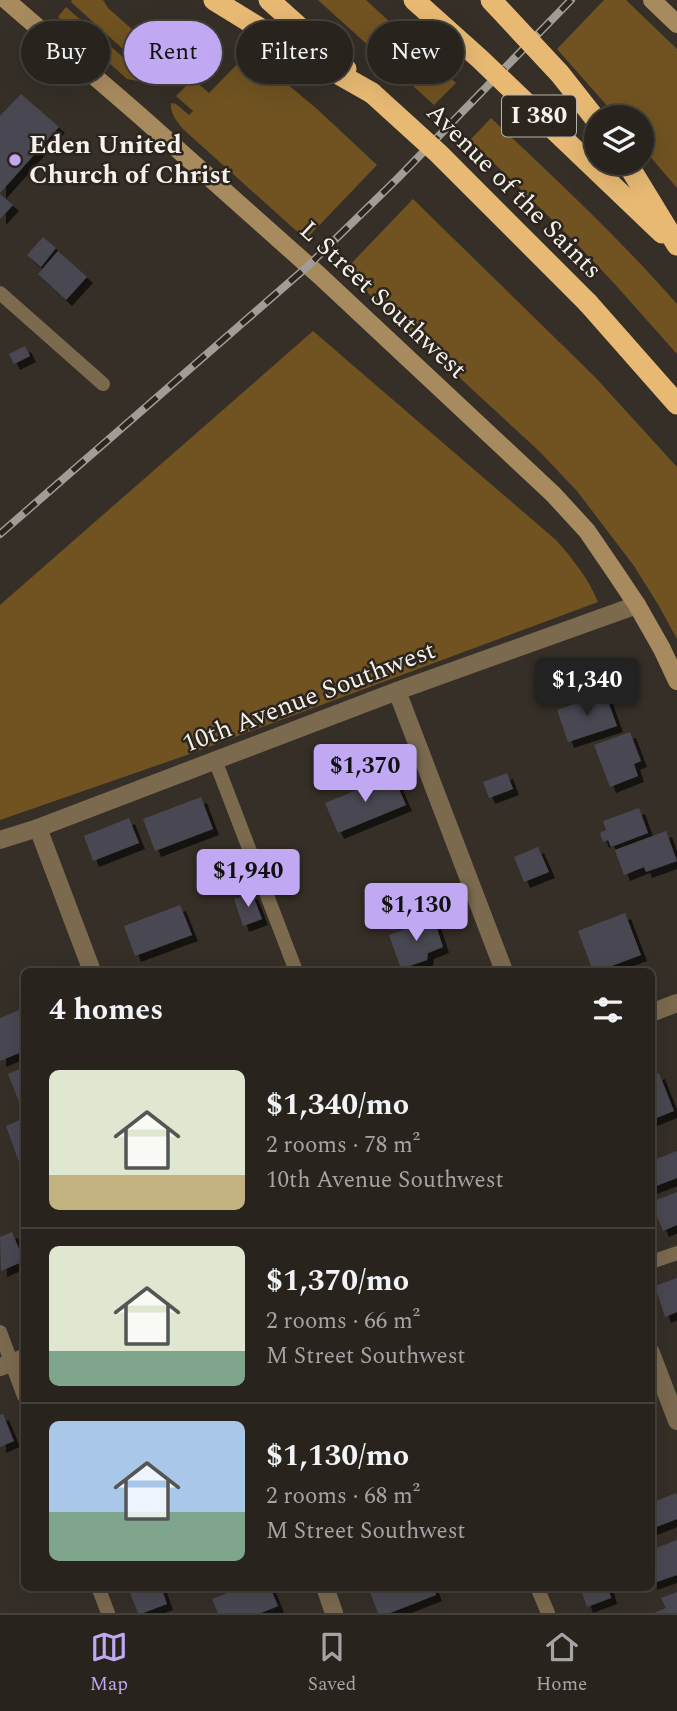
<!DOCTYPE html>
<meta charset="utf-8">
<style>
:root{--surface:#28231d;--page:#302b26;--text:#f1f3f6;--muted:#a5a4a4;--line:#44403b;--accent:#c0a8f3}
body{margin:0;font-family:Spectral,serif;background:var(--page);color:var(--text);height:100vh;display:flex;flex-direction:column;font-size:26px;white-space:nowrap}
*{box-sizing:border-box;margin:0}
p{font-size:23px;color:var(--muted)}
.icon{flex:none;width:38px;height:38px;fill:none;stroke:currentColor;stroke-width:2;stroke-linecap:round;stroke-linejoin:round}
.map{position:relative;flex:1;overflow:hidden}
.side{position:absolute;left:21px;top:968px;width:634px;height:623px;display:flex;flex-direction:column;background:var(--surface);border-radius:10px;box-shadow:0 7px 28px #0002,0 0 0 2px var(--line)}
.side>*{flex:none}
.hud{position:absolute;left:21px;top:21px;width:635px;height:63px;display:flex;gap:14px}
.fabs{position:absolute;left:584px;top:105px;display:grid;gap:14px}
.fabs a{display:grid;place-items:center;width:70px;height:70px;border-radius:50%;background:var(--surface);box-shadow:0 7px 28px #0002,0 0 0 2px var(--line);font-size:35px}
.price{position:absolute;translate:-50% -60px;padding:0 16px;border-radius:7px;background:var(--accent);color:#111;font-size:23px;line-height:46px;filter:drop-shadow(0 2px 4px #0008)}
.price::after{content:'';position:absolute;left:50%;top:42px;width:21px;height:16px;margin-left:-10px;background:inherit;clip-path:polygon(0 0,100% 0,50% 100%)}
.price.on{background:#222;color:#fff}
ul{padding:0;list-style:none}
li{display:flex;align-items:center;gap:21px;height:175px;padding:0 28px}
li+li{border-top:2px solid var(--line)}
li span{display:grid;place-items:center;flex:none;width:196px;height:140px;border-radius:10px;color:#555}
li>.icon{margin-inline-start:auto}
span .icon{width:84px;height:84px;fill:#fffc;stroke-width:1}
li b{font-size:30px}
h2{display:flex;justify-content:space-between;align-items:center;height:84px;padding:0 28px;font-size:30px}
.tag{padding:0 24px;border-radius:32px;background:var(--surface);box-shadow:0 7px 28px #0002,0 0 0 2px var(--line);font-size:24px;line-height:63px}
.tag.on{background:var(--accent);color:#111}
.tab-bar{display:flex;justify-content:space-around;align-items:center;height:98px;border-top:2px solid var(--line);background:var(--surface);font-size:19px;color:var(--muted)}
.tab-bar a{display:grid;justify-items:center;gap:4px}
.tab-bar .on{color:var(--accent)}
.map>svg:first-child{display:block}
.green{fill:#715321}
.building{fill:#4a4751;filter:url(#shadow)}
.lines{fill:none;stroke-linecap:round;stroke-linejoin:round}
.lane{stroke:#7c6a4f;stroke-width:14}
.street{stroke:#7c6a4f;stroke-width:18}
.secondary{stroke:#a78a5e;stroke-width:18}
.highway{stroke:#e7b973;stroke-width:21}
.rail-casing{stroke:#a19d96;stroke-width:8}
.rail{stroke:#2b251d;stroke-width:5;stroke-dasharray:16;stroke-linecap:butt}
.highway-bridge{stroke:#e7b973;stroke-width:21}
.poi-dot{fill:#c0a8f3;stroke:#2b251d;stroke-width:2.5}
.labels{text-anchor:middle;dominant-baseline:central;stroke-width:5;stroke-linejoin:round;paint-order:stroke}
.shield{fill:#2b251d;stroke:#b8b4ae;stroke-width:2}
.shield-label{font-size:24px;font-weight:bold;fill:#f5f1ec}
.poi-label{font-size:26px;font-weight:bold;fill:#f5f1ec;stroke:#2b251d;text-anchor:start}
.street-label{font-size:26px;fill:#f5f1ec;stroke:#2b251d}
</style>
<div class="map">
<svg width="677" height="1613" viewBox="0 0 677 1613">
<defs>
<filter id="shadow"><feDropShadow dx="6" dy="6" stdDeviation="0" flood-color="#0009"/></filter>
</defs>
<rect width="100%" height="100%" fill="#352f27"/>
<!-- green -->
<g class="green">
<polygon points="72,0 103,0 108,8 160,54 159,68 154,74 147,71 71,2"/>
<polygon points="318,0 366,0 456,83 434,105"/>
<polygon points="604,0 626,0 677,49 677,188 642,147 642,117 617,117 557,49"/>
<polygon points="66,7 142,74 145,80 138,81 127,79 58,17"/>
<path d="M 249,52 L 317,109 L 377,165 L 308,237 L 302,236 L 183,129 C 176,120 170,114 171,103 L 176,104 L 189,115 L 193,111 L 176,96 L 193,79 L 209,93 Z"/>
<path d="M 491,118 C 555,178 619,238 677,304 L 677,354 L 612,281 L 574,241 L 470,140 Z"/>
<polygon points="413,199 595,377 677,467 677,639 659,606 634,566 577,491 539,451 344,271"/>
<path d="M 313,331 L 556,540 C 573,559 588,578 598,602 L 187,755 L 0,820 L 0,605 Z"/>
</g>
<!-- building -->
<g class="building">
<polygon points="21,94 59,127 0,193 0,116"/>
<polygon points="0,194 13,205 0,219"/>
<polygon points="43,237 56,248 41,267 27,255"/>
<polygon points="58,251 87,277 66,300 38,274"/>
<polygon points="25,346 30,356 14,364 9,354"/>
<polygon points="605,693 617,726 568,742 557,710"/>
<polygon points="630,732 641,761 634,764 638,776 610,787 594,745"/>
<polygon points="507,773 513,789 489,798 483,782"/>
<polygon points="393,775 406,805 338,833 325,803"/>
<polygon points="201,797 213,829 155,851 143,819"/>
<polygon points="639,808 648,833 611,847 608,840 603,842 600,833 606,830 603,821"/>
<polygon points="129,818 139,843 93,861 84,836"/>
<polygon points="666,831 677,861 646,872 644,867 624,875 615,850"/>
<polygon points="538,847 549,872 524,882 514,857"/>
<polygon points="252,893 262,919 243,926 234,899"/>
<polygon points="180,905 192,935 135,956 124,926"/>
<polygon points="625,913 641,955 598,971 593,971 578,931"/>
<polygon points="434,919 443,947 428,953 427,960 401,969 389,935"/>
<polygon points="24,1008 24,1051 0,1061 0,1018"/>
<polygon points="24,1067 24,1106 21,1107 8,1074"/>
<polygon points="659,1073 674,1111 651,1120 651,1076"/>
<polygon points="24,1118 24,1163 20,1165 6,1126"/>
<polygon points="677,1151 677,1178 651,1188 651,1161"/>
<polygon points="677,1192 677,1225 663,1231 651,1202"/>
<polygon points="12,1232 24,1261 1,1271 0,1237"/>
<polygon points="677,1278 677,1312 665,1317 655,1286"/>
<polygon points="3,1414 14,1441 0,1447 0,1415"/>
<polygon points="676,1493 677,1497 677,1519 651,1529 651,1503"/>
<polygon points="677,1540 677,1575 651,1584 651,1550"/>
<polygon points="130,1587 161,1587 167,1604 143,1613 138,1613 128,1588"/>
<polygon points="243,1587 270,1587 278,1606 261,1613 218,1613 212,1599"/>
<polygon points="368,1587 433,1587 436,1595 390,1613 378,1613"/>
<polygon points="580,1587 608,1587 611,1598 587,1607"/>
<polygon points="677,1592 677,1613 654,1613 666,1608 661,1598"/>
</g>
<g class="lines">
<!-- lane -->
<g class="lane">
<polyline points="0,293 103,384"/>
<polyline points="215,760 296,971"/>
<polyline points="651,1262 677,1253"/>
<polyline points="0,1332 24,1396"/>
<polyline points="98,1587 108,1613"/>
<polyline points="537,1587 548,1613"/>
</g>
<!-- street -->
<g class="street">
<polyline points="397,691 504,971"/>
<polyline points="38,828 92,971"/>
<polyline points="0,840 38,828 397,691 637,605"/>
<polyline points="651,1013 677,1003"/>
<polyline points="651,1353 677,1421"/>
<polyline points="0,1367 24,1358"/>
<polyline points="325,1587 334,1613"/>
</g>
<!-- secondary -->
<g class="secondary">
<polyline points="6,0 138,114 320,276 553,494 587,531 617,575 637,605 662,649 677,681"/>
<polyline points="652,0 677,24"/>
</g>
<!-- highway -->
<g class="highway">
<polyline points="214,0 282,42 372,93"/>
<polyline points="269,0 346,69"/>
<polyline points="627,163 677,245"/>
<polyline points="588,303 677,404"/>
</g>
<defs>
<polyline id="rail" points="0,534 308,266 398,178 571,0"/>
</defs>
<!-- rail casing -->
<use href="#rail" class="rail-casing"/>
<!-- rail -->
<use href="#rail" class="rail"/>
<!-- highway-bridge -->
<g class="highway-bridge">
<polyline points="414,0 480,59 662,233"/>
<polyline points="491,0 560,74 597,121"/>
<polyline points="372,93 438,153 588,303"/>
</g>
</g>
<!-- markers -->
<circle class="poi-dot" cx="15" cy="160" r="7"/>
<g class="labels">
<!-- shield labels -->
<rect class="shield" x="502" y="95.5" width="74" height="41" rx="5"/>
<g class="shield-label">
<text x="539" y="116">I 380</text>
</g>
<!-- poi labels -->
<g class="poi-label">
<text x="29" y="145">Eden United<tspan x="29" dy="30">Church of Christ</tspan></text>
</g>
<!-- street labels -->
<g class="street-label">
<text transform="translate(514 191) rotate(45)">Avenue of the Saints</text>
<text transform="translate(383 300) rotate(43)">L Street Southwest</text>
<text transform="translate(309 697) rotate(-21)">10th Avenue Southwest</text>
</g>
</g>
</svg>
<div class="fabs">
<a><svg class="icon" aria-label="layers" viewBox="0 0 24 24"><path d="M12 4l9 5-9 5-9-5zM3 14l9 5 9-5"/></svg></a>
</div>
<b class="price on" style="left:587px;top:718px">$1,340</b>
<b class="price" style="left:365px;top:804px">$1,370</b>
<b class="price" style="left:248px;top:909px">$1,940</b>
<b class="price" style="left:416px;top:943px">$1,130</b>
<div class="hud">
<a class="tag">Buy</a>
<a class="tag on">Rent</a>
<a class="tag">Filters</a>
<a class="tag">New</a>
</div>
<section class="side">
<h2>4 homes<svg class="icon" aria-label="filters" viewBox="0 0 24 24"><path d="M4 7h16M4 17h16"/><circle cx="9" cy="7" r="2"/><circle cx="15" cy="17" r="2"/></svg></h2>
<ul>
<li><span style="background:linear-gradient(#dfe7d0 75%,#c2b280 0)"><svg class="icon" aria-label="home" viewBox="0 0 24 24"><path d="M3 11l9-7 9 7M6 9v11h12V9"/></svg></span><div><b>$1,340/mo</b><p>2 rooms · 78 m²</p><p>10th Avenue Southwest</p></div></li>
<li><span style="background:linear-gradient(#dfe7d0 75%,#7fa58c 0)"><svg class="icon" aria-label="home" viewBox="0 0 24 24"><path d="M3 11l9-7 9 7M6 9v11h12V9"/></svg></span><div><b>$1,370/mo</b><p>2 rooms · 66 m²</p><p>M Street Southwest</p></div></li>
<li><span style="background:linear-gradient(#a9c7e8 65%,#7fa58c 0)"><svg class="icon" aria-label="home" viewBox="0 0 24 24"><path d="M3 11l9-7 9 7M6 9v11h12V9"/></svg></span><div><b>$1,130/mo</b><p>2 rooms · 68 m²</p><p>M Street Southwest</p></div></li>
</ul>
</section>
</div>
<nav class="tab-bar">
<a class="on"><svg class="icon" aria-label="map" viewBox="0 0 24 24"><path d="M3 6l6-2 6 2 6-2v14l-6 2-6-2-6 2zM9 4v14M15 6v14"/></svg>Map</a>
<a><svg class="icon" aria-label="saved" viewBox="0 0 24 24"><path d="M7 4h10v16l-5-4-5 4z"/></svg>Saved</a>
<a><svg class="icon" aria-label="home" viewBox="0 0 24 24"><path d="M3 11l9-7 9 7M6 9v11h12V9"/></svg>Home</a>
</nav>
